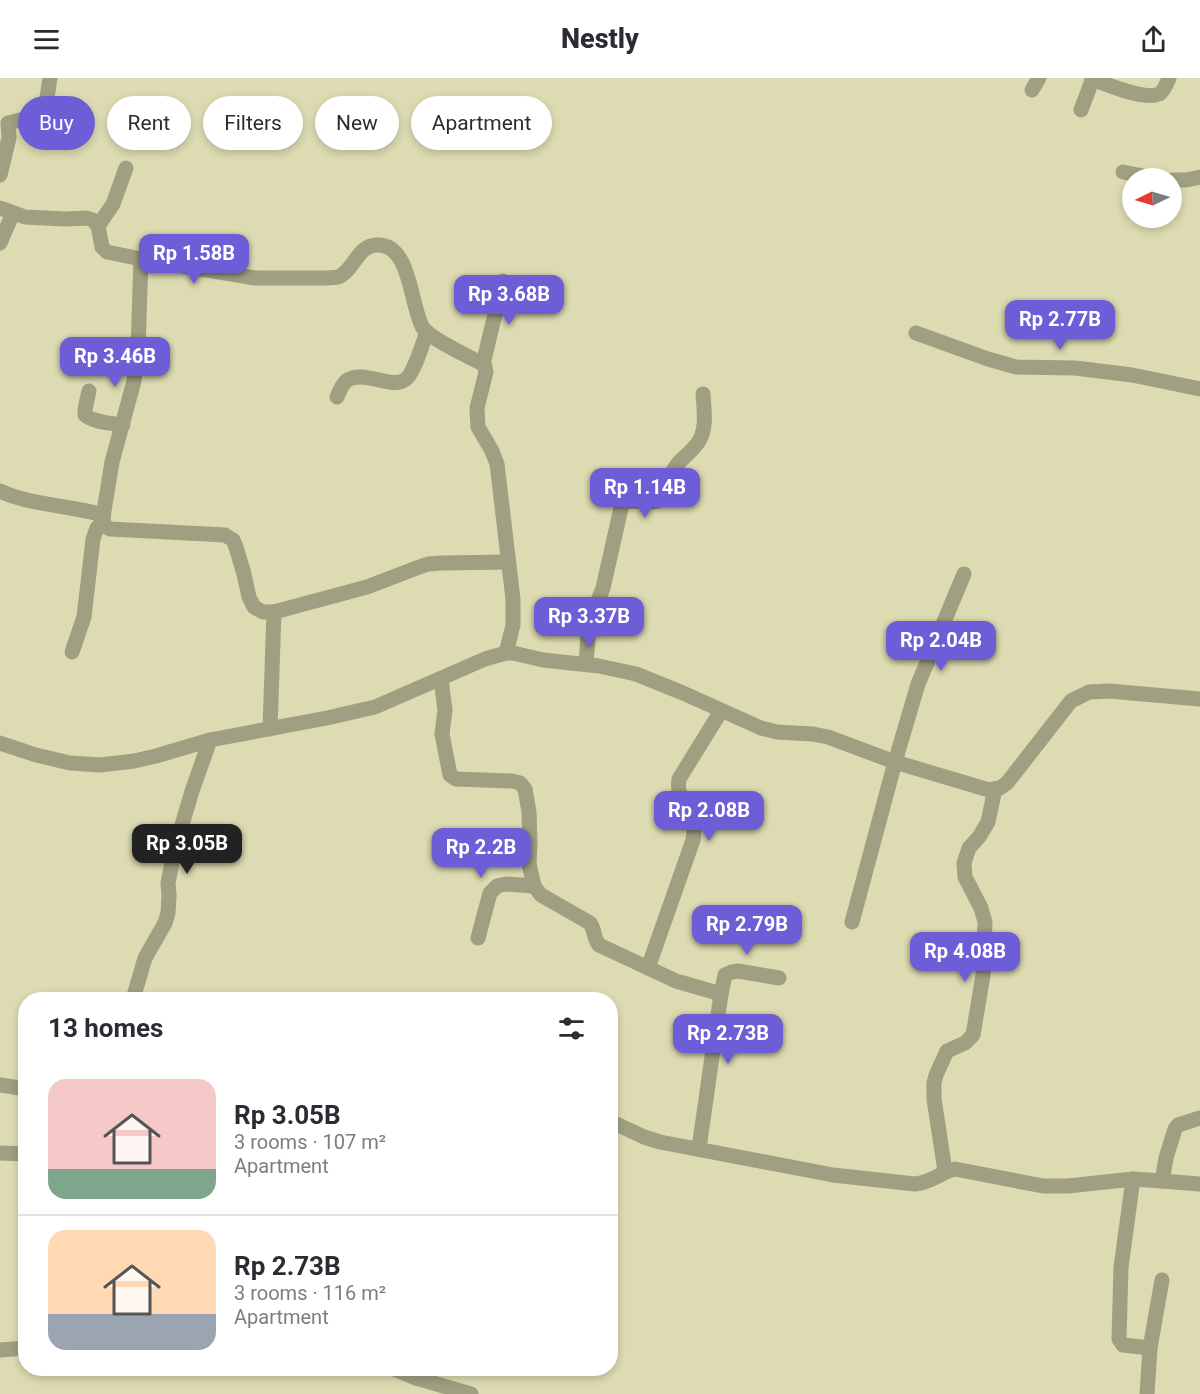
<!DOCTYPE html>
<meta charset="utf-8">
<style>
:root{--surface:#fff;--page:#f2f2f3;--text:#2b2b33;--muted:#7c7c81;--line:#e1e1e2;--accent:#6d5ed8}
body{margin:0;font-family:Roboto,sans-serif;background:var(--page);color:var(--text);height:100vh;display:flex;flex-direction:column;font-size:22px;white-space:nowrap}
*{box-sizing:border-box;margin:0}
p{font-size:20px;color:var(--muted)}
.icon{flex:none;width:33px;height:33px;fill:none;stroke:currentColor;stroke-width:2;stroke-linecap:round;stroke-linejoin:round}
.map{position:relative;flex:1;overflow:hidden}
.details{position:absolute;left:18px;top:914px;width:600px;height:384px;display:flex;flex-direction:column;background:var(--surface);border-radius:24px;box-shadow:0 3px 9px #0003}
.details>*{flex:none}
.banner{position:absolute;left:18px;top:18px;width:600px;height:54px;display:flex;gap:12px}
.needle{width:39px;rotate:265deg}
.fabs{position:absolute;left:1122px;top:90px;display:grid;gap:12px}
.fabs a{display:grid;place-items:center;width:60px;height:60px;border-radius:50%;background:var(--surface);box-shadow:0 3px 9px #0003;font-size:30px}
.price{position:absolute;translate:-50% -51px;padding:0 14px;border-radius:12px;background:var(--accent);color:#fff;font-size:20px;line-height:39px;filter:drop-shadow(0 2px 3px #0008)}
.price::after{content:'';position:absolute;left:50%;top:36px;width:18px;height:14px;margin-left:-9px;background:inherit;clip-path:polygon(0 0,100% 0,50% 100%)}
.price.active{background:#222;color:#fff}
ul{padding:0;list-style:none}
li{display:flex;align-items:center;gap:18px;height:150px;padding:0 30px}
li+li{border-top:2px solid var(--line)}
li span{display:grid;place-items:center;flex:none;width:168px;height:120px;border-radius:18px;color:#555}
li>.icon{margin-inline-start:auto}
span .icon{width:72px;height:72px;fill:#fffc;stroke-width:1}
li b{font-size:26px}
h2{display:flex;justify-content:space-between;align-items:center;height:72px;padding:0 30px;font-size:26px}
.chip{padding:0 21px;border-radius:27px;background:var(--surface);box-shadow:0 3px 9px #0003;font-size:21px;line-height:54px}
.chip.active{background:var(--accent);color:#fff}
header{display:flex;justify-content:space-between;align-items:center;height:78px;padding:0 30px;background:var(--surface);font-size:27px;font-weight:800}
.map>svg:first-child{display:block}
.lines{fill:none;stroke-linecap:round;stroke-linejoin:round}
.minor{stroke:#a19f81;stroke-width:15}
</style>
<header><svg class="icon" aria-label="menu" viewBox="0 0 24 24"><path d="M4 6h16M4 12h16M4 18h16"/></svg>Nestly<svg class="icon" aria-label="share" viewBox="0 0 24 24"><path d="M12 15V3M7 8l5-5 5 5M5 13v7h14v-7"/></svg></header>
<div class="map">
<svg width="1200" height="1316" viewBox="0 0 1200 1316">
<rect width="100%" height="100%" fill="#dddbb1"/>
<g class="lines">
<!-- minor -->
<g class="minor">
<path d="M 1092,1 C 1107,6 1144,23 1159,16 C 1164,13 1167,5 1169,0"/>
<polyline points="1032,12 1039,0"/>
<polyline points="1081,32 1093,0"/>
<polyline points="1123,94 1153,100"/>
<polyline points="0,97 9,60 8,45 40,37 46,26 50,0"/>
<polyline points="1172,102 1186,102 1200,99"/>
<path d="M 0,130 L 25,139 L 65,141 L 87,140 L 93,142 L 98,148 L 102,169 L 107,174 L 141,181 L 255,200 L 328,200 C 331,199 335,200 338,199 C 354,193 357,168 376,167 C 411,164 410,228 423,250 C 431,261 469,279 483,286 L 485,289 L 486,294 L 477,330 L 478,349 L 492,373 L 497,386 L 513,521 L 513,547 L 506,575"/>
<polyline points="98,148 113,126 126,90"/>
<polyline points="0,165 13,135"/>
<polyline points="916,255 988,281 1016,289 1075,290 1132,297 1200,311"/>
<polyline points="483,286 503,203"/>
<path d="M 89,313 L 85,331 L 85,337 C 95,345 111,345 123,347"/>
<path d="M 337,319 C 339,314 342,307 346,303 C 364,290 391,313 406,301 C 414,295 423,264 427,254"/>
<path d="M 0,413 C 31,427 66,427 99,436 L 103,439 L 104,447 L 110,451 L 225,457 L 233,462 L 236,469 L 244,496 L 249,519 L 254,529 L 263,534 L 274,534 L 367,509 L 414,491 L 428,486 L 442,485 L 508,484"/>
<polyline points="103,439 112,384 134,303 138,270 141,181"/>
<polyline points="72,574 84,539 93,461 97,450 103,444"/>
<path d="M 586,586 L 588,557 L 592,537 L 603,510 L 622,426 C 632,418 648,428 660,422 C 667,411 669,398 676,388 C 683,379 693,373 699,363 C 707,351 704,331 703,316"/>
<path d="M 441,601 L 445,632 L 442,656 L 450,697 L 456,701 L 512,703 L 520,705 L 525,711 L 529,734 L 530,765 L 529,786 L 534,808 L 541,817 L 590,845 C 596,854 593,860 599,867 L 676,903 L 721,916"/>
<polyline points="270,651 274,534"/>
<polyline points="0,665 36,677 70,685 100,687 134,683 156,678 210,662 327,640 375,629 485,581 506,575 513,575 543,582 599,588 636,596 683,615 761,650 777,654 813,656 828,659 895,684 989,712 1000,710 1007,705 1071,623 1089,614 1109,613 1200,621"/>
<polyline points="852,844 895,684 918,606 964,496"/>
<polyline points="478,860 490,815 497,808 506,806 534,808"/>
<path d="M 648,890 L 693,762 C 694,754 695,746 692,738 C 687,722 676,720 679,701 L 721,633"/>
<polyline points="133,921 145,880 165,845 168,835 169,817 168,805 174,774 192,713 210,662"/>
<polyline points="0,1007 26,1011"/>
<path d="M 610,1043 L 644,1059 L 660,1064 L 833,1097 L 915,1106 C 933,1104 939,1095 955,1091 L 1043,1108 L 1068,1108 L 1133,1101 L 1162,1103 L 1166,1080 L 1175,1051 L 1178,1047 L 1200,1040"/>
<polyline points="699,1070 721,916 725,897 732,894 738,893 779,900"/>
<polyline points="0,1075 26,1076"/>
<polyline points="945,1093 934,1021 934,1005 936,997 947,973 965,965 973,957 983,897 985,844 981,830 965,799 964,785 969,770 979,759 988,744 995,711"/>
<polyline points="1133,1101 1121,1189 1119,1261 1123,1267 1150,1270"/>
<polyline points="1162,1103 1200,1106"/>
<polyline points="0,1272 26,1270"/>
<polyline points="392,1290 416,1300 471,1316"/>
<polyline points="1147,1316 1150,1270 1162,1202"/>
</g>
</g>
</svg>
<div class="fabs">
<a><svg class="needle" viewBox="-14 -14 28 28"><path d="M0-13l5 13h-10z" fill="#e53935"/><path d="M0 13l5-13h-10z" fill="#7c7c81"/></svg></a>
</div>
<b class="price" style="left:194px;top:207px">Rp 1.58B</b>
<b class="price" style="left:509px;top:248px">Rp 3.68B</b>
<b class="price" style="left:1060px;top:273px">Rp 2.77B</b>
<b class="price" style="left:115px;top:310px">Rp 3.46B</b>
<b class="price" style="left:645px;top:441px">Rp 1.14B</b>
<b class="price" style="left:589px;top:570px">Rp 3.37B</b>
<b class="price" style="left:941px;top:594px">Rp 2.04B</b>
<b class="price" style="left:709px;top:764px">Rp 2.08B</b>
<b class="price active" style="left:187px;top:797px">Rp 3.05B</b>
<b class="price" style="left:481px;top:801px">Rp 2.2B</b>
<b class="price" style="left:747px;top:878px">Rp 2.79B</b>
<b class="price" style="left:965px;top:905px">Rp 4.08B</b>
<b class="price" style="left:728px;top:987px">Rp 2.73B</b>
<div class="banner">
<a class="chip active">Buy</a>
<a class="chip">Rent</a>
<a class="chip">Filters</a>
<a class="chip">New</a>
<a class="chip">Apartment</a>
</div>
<section class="details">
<h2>13 homes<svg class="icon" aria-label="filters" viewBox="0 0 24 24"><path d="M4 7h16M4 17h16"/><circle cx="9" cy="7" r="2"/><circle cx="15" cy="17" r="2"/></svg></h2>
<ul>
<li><span style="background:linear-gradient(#f6c9c9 75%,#7fa58c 0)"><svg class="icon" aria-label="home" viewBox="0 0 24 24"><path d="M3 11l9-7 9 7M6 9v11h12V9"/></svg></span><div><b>Rp 3.05B</b><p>3 rooms · 107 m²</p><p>Apartment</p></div></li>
<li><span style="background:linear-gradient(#ffd9b3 70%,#9aa5b1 0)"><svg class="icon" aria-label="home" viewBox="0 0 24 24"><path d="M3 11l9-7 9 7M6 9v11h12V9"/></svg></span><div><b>Rp 2.73B</b><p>3 rooms · 116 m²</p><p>Apartment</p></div></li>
</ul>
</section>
</div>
